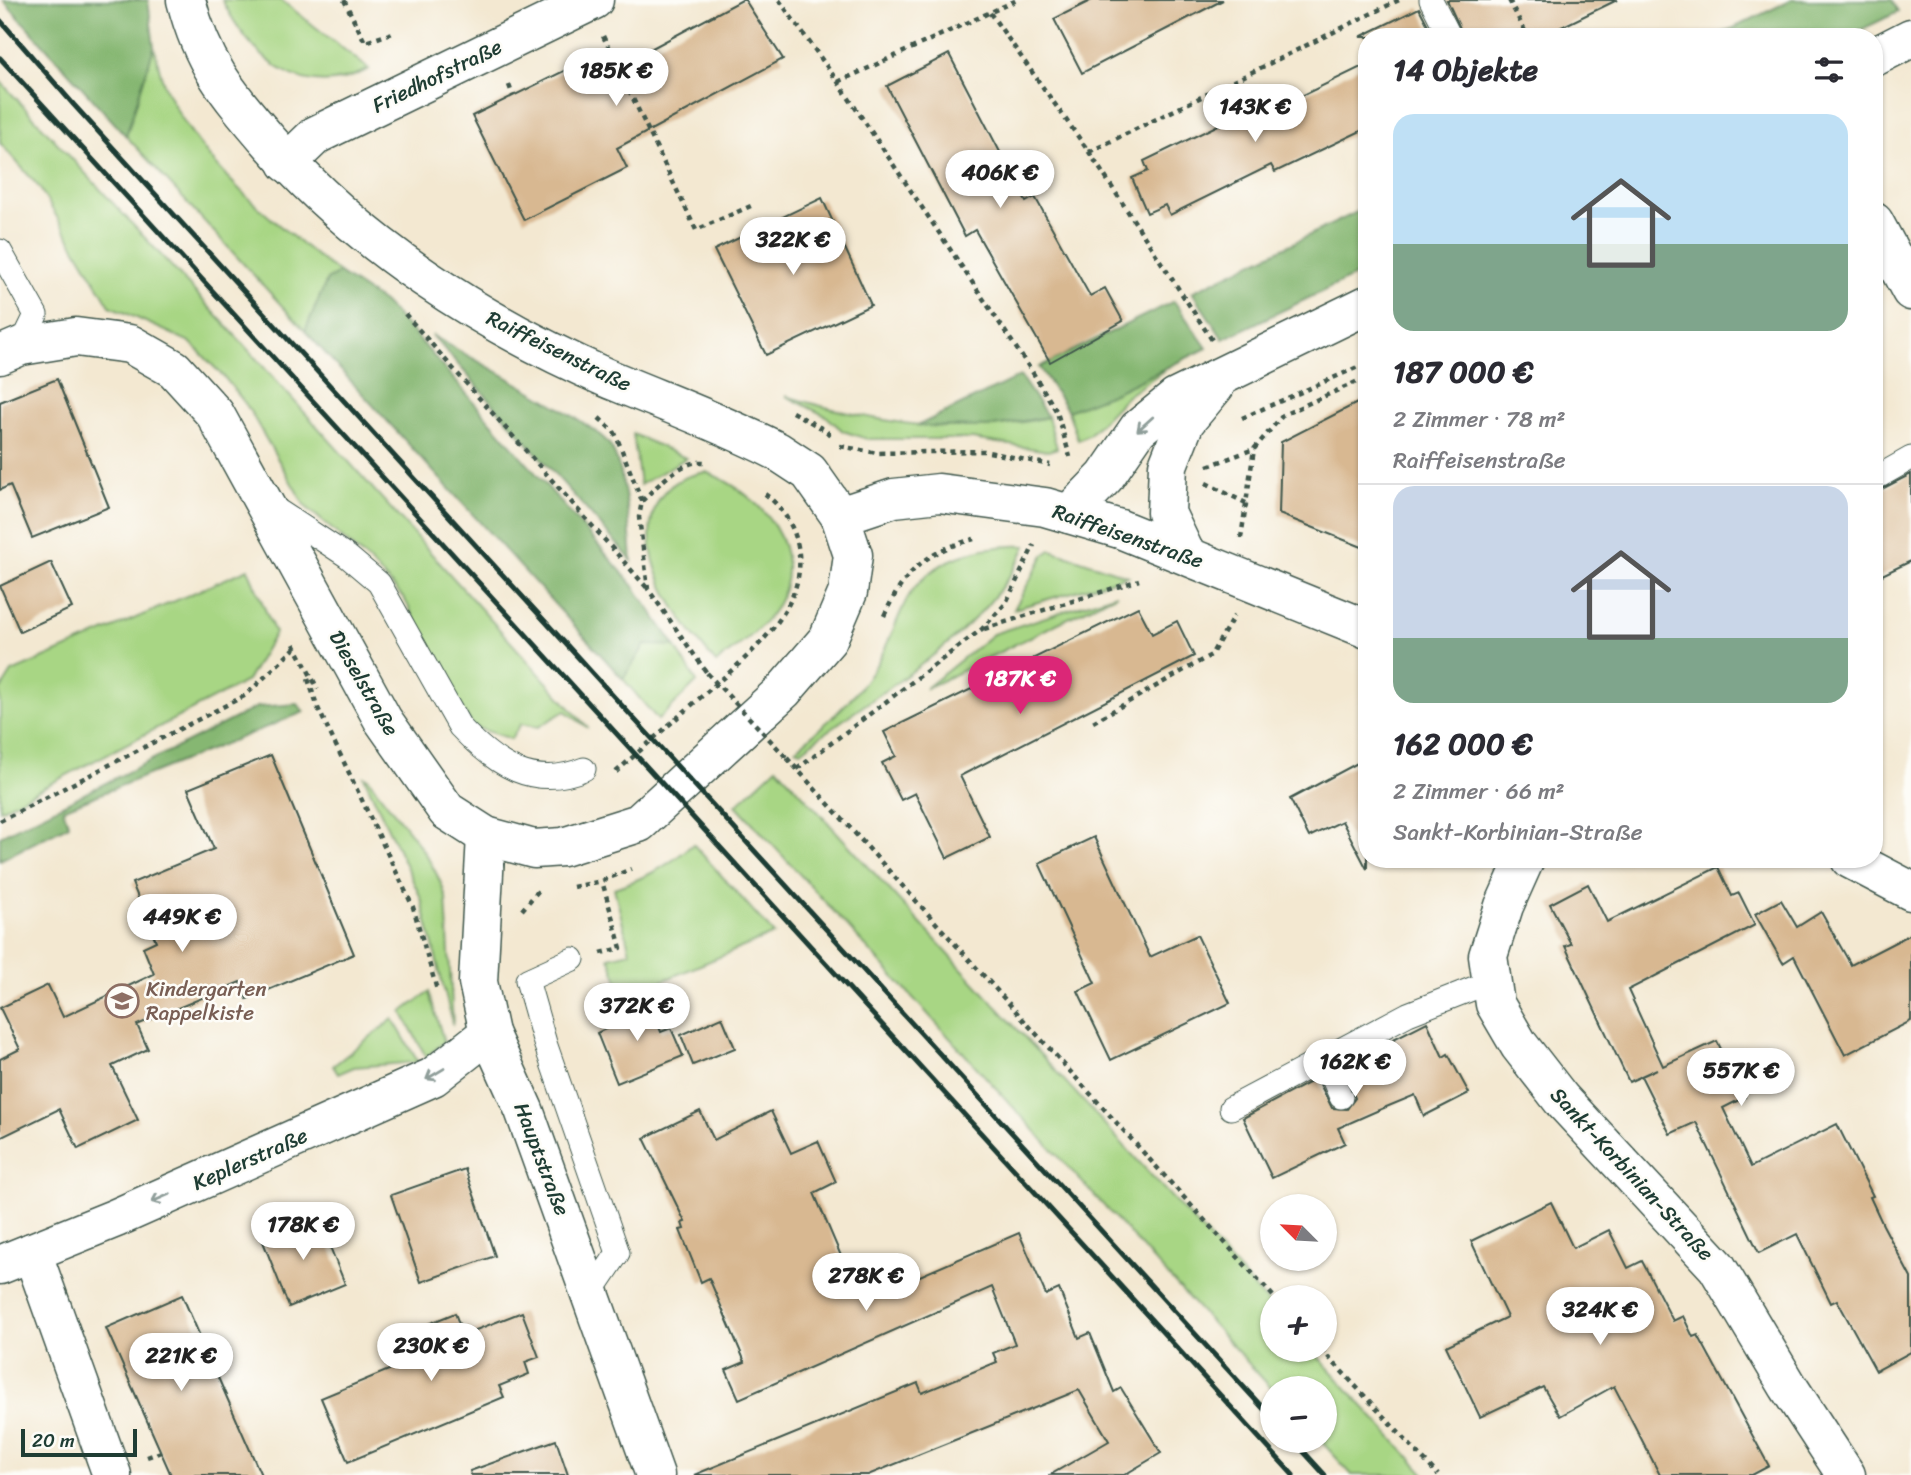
<!DOCTYPE html>
<html lang="de">
<meta charset="utf-8">
<style>
:root{--surface:#fff;--page:#f7f7f7;--text:#2b2b33;--muted:#7c7c81;--line:#e1e1e2;--accent:#db2777}
body{margin:0;font-family:Sriracha,sans-serif;background:var(--page);color:var(--text);height:100vh;display:flex;flex-direction:column;font-size:26px;white-space:nowrap}
*{box-sizing:border-box;margin:0}
p{font-size:23px;color:var(--muted)}
.icon{flex:none;width:38px;height:38px;fill:none;stroke:currentColor;stroke-width:2;stroke-linecap:round;stroke-linejoin:round}
.map{position:relative;flex:1;overflow:hidden}
.details{position:absolute;left:1358px;top:28px;width:525px;height:840px;display:flex;flex-direction:column;background:var(--surface);border-radius:28px;box-shadow:0 2px 5px #0004}
.details>*{flex:none}
.needle{width:46px;rotate:294deg}
.fabs{position:absolute;left:1260px;top:1194px;display:grid;gap:14px}
.fabs a{display:grid;place-items:center;width:77px;height:77px;border-radius:50%;background:var(--surface);box-shadow:0 2px 5px #0004;font-size:35px}
.scale{position:absolute;left:21px;bottom:18px;width:116px;box-sizing:border-box;padding-left:7px;border:4px solid #1f3d34;border-top:0;font-size:19px;line-height:24px;white-space:nowrap;color:#1f3d34;-webkit-text-stroke:5px #fdfcf7;paint-order:stroke}
.price{position:absolute;translate:-50% -60px;padding:0 16px;border-radius:24px;background:#fff;color:#222;font-size:23px;line-height:46px;filter:drop-shadow(0 2px 4px #0008)}
.price::after{content:'';position:absolute;left:50%;top:42px;width:21px;height:16px;margin-left:-10px;background:inherit;clip-path:polygon(0 0,100% 0,50% 100%)}
.price.selected{background:var(--accent);color:#fff}
ul{padding:0;list-style:none}
li{display:grid;align-content:center;gap:14px;height:371px;padding:0 35px}
li+li{border-top:2px solid var(--line)}
li span{display:grid;place-items:center;height:217px;border-radius:21px;color:#555}
li>.icon{margin-inline-start:auto}
span .icon{width:126px;height:126px;fill:#fffc;stroke-width:1}
li b{font-size:30px}
h2{display:flex;justify-content:space-between;align-items:center;height:84px;padding:0 35px;font-size:30px}
.map>svg:first-child{display:block}
.green{fill:#a8d684;stroke:#648a5c;stroke-width:2}
.forest{fill:#86b772;stroke:#527a53;stroke-width:2}
.building{fill:#d8b891}
.lines{fill:none;stroke-linecap:round;stroke-linejoin:round}
.service-casing{stroke:#3f574c;stroke-width:25}
.minor-casing{stroke:#3f574c;stroke-width:41}
.tertiary-casing{stroke:#3f574c;stroke-width:41}
.path{stroke:#3f574c;stroke-width:4.5;stroke-dasharray:5 5;stroke-linecap:butt}
.service{stroke:#fff;stroke-width:23}
.minor{stroke:#fff;stroke-width:38}
.tertiary{stroke:#fff;stroke-width:38}
.rail{stroke:#1f3d34;stroke-width:5}
.path-bridge{stroke:#3f574c;stroke-width:4.5;stroke-dasharray:5 5;stroke-linecap:butt}
.oneway{stroke:#8f9e9a}
.labels{text-anchor:middle;dominant-baseline:central;stroke-width:5;stroke-linejoin:round;paint-order:stroke}
.street-label{font-size:21px;fill:#1f3d34;stroke:#fdfcf7}
.education-label{font-size:21px;fill:#785e54;stroke:#fdfcf7;text-anchor:start}
</style>
<div class="map">
<svg width="1911" height="1475" viewBox="0 0 1911 1475">
<rect width="100%" height="100%" fill="#fdfcf7"/>
<filter id="ink" filterUnits="userSpaceOnUse"><feTurbulence type="fractalNoise" baseFrequency=".0143" numOctaves="2"/><feDisplacementMap in="SourceGraphic" scale="14" xChannelSelector="R" yChannelSelector="G"/><feConvolveMatrix kernelMatrix="1 2 1 2 8 2 1 2 1" color-interpolation-filters="sRGB"/></filter>
<filter id="wash" filterUnits="userSpaceOnUse"><feTurbulence type="fractalNoise" baseFrequency=".00686" numOctaves="4" result="noise"/><feDisplacementMap in="SourceGraphic" scale="28" xChannelSelector="R" yChannelSelector="G"/><feGaussianBlur stdDeviation="1.57" result="paint"/><feColorMatrix in="noise" values="0 0 0 0 0 0 0 0 0 0 0 0 0 0 0 0 0 1.4 0 .05"/><feComposite in="paint" operator="in"/></filter>
<g filter="url(#wash)">
<rect width="100%" height="100%" fill="#f3e8d1"/>
<!-- green -->
<g class="green">
<path d="M 222,0 L 281,0 L 369,69 C 302,105 252,58 222,0 Z"/>
<path d="M 154,47 C 158,61 160,76 166,89 C 202,167 273,222 339,273 L 327,280 L 305,331 L 126,136 Z"/>
<polygon points="0,81 234,334 588,728 565,711 538,727 521,724 511,739 474,727 460,707 404,598 368,560 305,506 247,406 224,377 190,342 110,306 39,187 0,143"/>
<polygon points="1170,366 1127,396 1090,434 1078,440 1068,411"/>
<path d="M 786,396 C 872,422 958,439 1048,417 L 1057,448 L 1048,451 L 972,439 L 867,439 L 843,431 L 826,416 Z"/>
<polygon points="633,434 686,458 640,485"/>
<path d="M 706,472 C 761,493 811,551 775,609 C 761,631 736,647 716,663 C 696,639 675,613 662,584 C 640,535 646,481 706,472 Z"/>
<path d="M 1026,546 C 985,638 877,691 801,751 L 796,749 C 823,726 851,703 871,673 C 887,651 894,625 906,601 C 928,559 982,544 1026,546 Z"/>
<polygon points="1051,550 1128,576 1014,609 1044,555"/>
<polygon points="248,569 275,633 247,681 0,810 0,691 12,672"/>
<polygon points="1117,594 925,689 993,634"/>
<polygon points="660,644 675,646 697,682 658,720 623,679 645,645"/>
<polygon points="777,767 1272,1307 1272,1349 1311,1349 1426,1475 1352,1475 1320,1440 1325,1440 1325,1388 1272,1389 736,805"/>
<path d="M 364,777 L 368,778 C 394,816 433,852 446,898 L 453,1025 L 421,898 Z"/>
<path d="M 693,844 L 774,934 L 624,997 L 609,957 L 630,952 L 614,888 C 645,878 669,866 693,844 Z"/>
<polygon points="429,992 444,1042 426,1057 402,1012"/>
<polygon points="393,1019 418,1062 354,1067 338,1074 333,1066"/>
</g>
<!-- forest -->
<g class="forest">
<polygon points="3,0 148,0 154,47 126,136"/>
<polygon points="1791,0 1892,0 1898,12 1846,37 1715,37"/>
<polygon points="1367,207 1367,270 1223,339 1192,292"/>
<polygon points="339,273 383,302 411,330 633,585 675,646 645,645 623,679 305,331 327,280"/>
<polygon points="1174,301 1207,348 1114,393 1068,411 1039,367"/>
<path d="M 432,335 C 464,355 595,422 610,445 C 626,473 630,529 632,561 Z"/>
<polygon points="1020,376 1048,417 988,427 917,426"/>
<polygon points="298,704 304,712 63,809 69,825 0,860 0,836 257,707"/>
</g>
<g id="blocks">
<!-- building -->
<g class="building">
<polygon points="742,0 745,0 783,59 617,148 627,168 524,220 472,116 576,65 585,84"/>
<polygon points="1092,0 1223,0 1082,73 1054,19"/>
<polygon points="1447,0 1617,0 1541,37 1464,37"/>
<polygon points="1419,8 1434,37 1360,37"/>
<polygon points="949,54 1026,202 1035,197 1090,296 1105,288 1123,321 1050,362 975,230 965,236 887,86"/>
<polygon points="1367,64 1367,128 1275,172 1271,165 1170,215 1165,205 1147,213 1132,178 1148,171 1144,161 1245,112 1250,121"/>
<polygon points="822,198 871,305 766,355 714,250"/>
<polygon points="57,379 109,507 32,538 10,485 0,490 0,402"/>
<polygon points="1367,398 1367,549 1279,514 1281,442"/>
<polygon points="1911,474 1911,561 1874,579 1874,493"/>
<polygon points="51,562 72,608 20,632 0,586"/>
<polygon points="1138,607 1152,634 1177,621 1194,656 960,776 990,837 947,858 915,793 901,800 882,763 896,756 884,732"/>
<polygon points="271,755 354,954 247,999 240,982 137,1025 148,1049 112,1066 138,1120 78,1149 59,1109 0,1138 0,1059 20,1049 0,1008 48,985 63,1017 154,974 143,947 156,941 132,883 214,849 188,789"/>
<polygon points="1367,758 1367,869 1342,821 1309,837 1290,799"/>
<polygon points="1094,837 1150,957 1197,935 1230,1003 1111,1060 1078,991 1095,983 1039,863"/>
<polygon points="1718,867 1732,896 1739,893 1755,925 1628,990 1663,1066 1717,1041 1745,1097 1723,1108 1751,1167 1837,1124 1873,1196 1870,1197 1883,1225 1911,1278 1911,1352 1876,1371 1837,1300 1831,1303 1797,1234 1759,1253 1696,1122 1670,1134 1641,1076 1657,1069 1629,1082 1565,946 1571,944 1550,904 1588,884 1607,922"/>
<polygon points="1781,900 1797,927 1821,912 1851,965 1911,934 1911,1021 1845,1055 1794,956 1783,963 1755,914"/>
<polygon points="648,1000 661,1032 671,1028 683,1056 617,1083 597,1033 616,1024 612,1015"/>
<polygon points="722,1017 735,1048 693,1065 681,1035"/>
<polygon points="1427,1022 1443,1057 1448,1054 1469,1093 1424,1116 1415,1095 1379,1110 1338,1128 1345,1143 1272,1178 1243,1118 1317,1078 1332,1108 1347,1109 1355,1098 1342,1065"/>
<polygon points="700,1111 714,1140 771,1111 791,1153 818,1141 836,1182 814,1193 850,1277 894,1257 906,1282 1019,1233 1046,1295 1059,1289 1079,1338 1090,1333 1114,1392 1121,1388 1161,1453 1124,1475 1050,1475 1109,1441 1079,1390 868,1475 694,1475 918,1383 922,1393 997,1362 993,1353 1015,1344 992,1287 739,1399 726,1370 745,1362 709,1278 701,1282 680,1230 684,1229 682,1223 685,1222 644,1138"/>
<polygon points="465,1169 495,1256 421,1282 391,1195"/>
<polygon points="1551,1202 1573,1248 1609,1230 1628,1268 1642,1261 1673,1321 1683,1316 1693,1337 1698,1335 1769,1466 1752,1475 1660,1475 1614,1386 1560,1416 1543,1387 1480,1417 1446,1346 1507,1317 1471,1241"/>
<polygon points="318,1217 345,1284 289,1307 262,1239"/>
<polygon points="182,1295 220,1382 261,1475 171,1475 106,1328"/>
<polygon points="522,1312 539,1357 525,1362 529,1374 499,1386 504,1397 348,1462 321,1398 418,1358 408,1332 455,1313 463,1335"/>
<polygon points="556,1440 568,1475 471,1475 470,1471"/>
</g>
</g>
</g>
<g filter="url(#ink)">
<use href="#blocks" fill-opacity="0" stroke="#3f574c" stroke-width="2"/>
<g class="lines">
<defs>
<g id="service">
<polyline points="1431,0 1450,37"/>
<polyline points="0,251 36,315 21,346"/>
<polyline points="1874,479 1911,458"/>
<path d="M 271,506 L 347,556 L 379,583 L 460,727 C 496,765 533,790 584,769"/>
<polyline points="573,959 527,980 545,1043 618,1253 591,1293"/>
<polyline points="1324,1058 1341,1097"/>
<polyline points="1231,1108 1408,1014 1492,981"/>
</g>
<g id="minor">
<polyline points="1874,57 1911,38"/>
<polyline points="287,163 316,135 594,0"/>
<polyline points="1874,222 1911,291"/>
<polyline points="0,355 21,346 76,337 130,344 174,369 215,414 383,720 447,811 486,836 534,849 563,847 639,823 783,691 828,639 848,592 853,555 840,516"/>
<polyline points="1069,514 1105,477 1138,429 1176,398 1367,305"/>
<polyline points="1186,555 1166,513 1168,465 1185,422 1215,386"/>
<polyline points="486,836 478,982 489,1033 524,1110 655,1475"/>
<polyline points="1525,859 1504,906 1488,956 1495,1004 1519,1045 1561,1099 1717,1267 1788,1386 1846,1475"/>
<polyline points="32,1252 112,1475"/>
<polyline points="0,1265 116,1218 433,1077 489,1033"/>
</g>
<g id="tertiary">
<path d="M 186,0 C 202,63 226,91 268,140 C 358,244 481,323 607,378 C 664,402 722,423 777,451 L 809,472 L 840,516 L 894,498 L 939,493 L 1045,507 L 1120,529 L 1367,629"/>
<polyline points="1850,859 1911,891"/>
</g>
</defs>
<!-- service casing -->
<use href="#service" class="service-casing"/>
<!-- minor casing -->
<use href="#minor" class="minor-casing"/>
<!-- tertiary casing -->
<use href="#tertiary" class="tertiary-casing"/>
<!-- path -->
<g class="path">
<polyline points="344,0 365,42 393,33"/>
<polyline points="779,0 838,82 1033,373 1057,412 1070,457"/>
<polyline points="1509,0 1528,37"/>
<polyline points="990,13 1089,152 1212,340"/>
<polyline points="603,36 696,230 753,205"/>
<polyline points="838,82 1017,0"/>
<polyline points="509,85 513,96"/>
<polyline points="1089,152 1399,0"/>
<polyline points="405,314 648,589"/>
<polyline points="792,412 825,430 832,437"/>
<polyline points="599,418 615,433 642,501 639,517 648,589 707,673"/>
<polyline points="1242,418 1367,363"/>
<polyline points="840,446 877,453 984,451 1050,465"/>
<polyline points="1208,466 1254,449"/>
<polyline points="1206,483 1246,503"/>
<path d="M 642,501 C 657,486 681,460 704,462"/>
<polyline points="1241,538 1254,449 1283,415 1367,377"/>
<path d="M 884,616 C 905,571 925,552 974,539"/>
<polyline points="984,629 1139,580"/>
<polyline points="294,644 318,689"/>
<polyline points="308,679 318,708 413,907 437,990"/>
<polyline points="1093,722 1211,655 1234,616"/>
<polyline points="787,758 1274,1297"/>
<polyline points="797,769 982,629 1006,603 1034,545"/>
<path d="M 616,772 C 644,747 672,722 701,697 C 745,658 813,609 797,542 C 793,524 780,505 765,494"/>
<polyline points="0,821 246,695 296,647"/>
<polyline points="573,887 602,881 631,869"/>
<polyline points="522,910 539,890"/>
<polyline points="601,953 621,948 602,881"/>
<polyline points="1321,1349 1438,1475"/>
<polyline points="147,1457 161,1452"/>
</g>
<!-- service -->
<use href="#service" class="service"/>
<!-- minor -->
<use href="#minor" class="minor"/>
<!-- tertiary -->
<use href="#tertiary" class="tertiary"/>
<!-- rail -->
<g class="rail">
<polyline points="0,20 74,105 1272,1418"/>
<polyline points="0,58 1293,1475"/>
<polyline points="1293,1440 1325,1475"/>
</g>
<!-- path-bridge -->
<polyline class="path-bridge" points="707,673 787,758"/>
</g>
<!-- one-way arrows -->
<defs><path id="oneway-shaft" d="M-6 0H5M1.5-3L5.5 0L1.5 3" fill="none" stroke-width="1.6" stroke-linecap="round" stroke-linejoin="round" transform="scale(1.75)"/></defs>
<g class="oneway">
<use href="#oneway-shaft" transform="translate(1145 424) rotate(138)"/>
<use href="#oneway-shaft" transform="translate(435 1074) rotate(149)"/>
<use href="#oneway-shaft" transform="translate(161 1198) rotate(156)"/>
</g>
</g>
<!-- icons -->
<defs>
<symbol id="school-ring" viewBox="-11 -11 22 22"><circle r="9.5" fill="#fdfcf7" stroke="#8d6e63" stroke-width="1.5"/><path d="M0-5L7-2L0 1L-7-2ZM-4 1L0 2.5L4 1V4Q0 6-4 4Z" fill="#8d6e63"/></symbol>
</defs>
<g fill-rule="evenodd">
<use href="#school-ring" x="103" y="982" width="38" height="38"/>
</g>
<g class="labels">
<!-- street labels -->
<g class="street-label">
<text transform="translate(437 76) rotate(-26)">Friedhofstraße</text>
<text transform="translate(559 351) rotate(26)">Raiffeisenstraße</text>
<text transform="translate(1128 536) rotate(19)">Raiffeisenstraße</text>
<text transform="translate(364 683) rotate(60)">Dieselstraße</text>
<text transform="translate(250 1159) rotate(-24)">Keplerstraße</text>
<text transform="translate(542 1159) rotate(69)">Hauptstraße</text>
<text transform="translate(1632 1174) rotate(47)">Sankt-Korbinian-Straße</text>
</g>
<!-- education labels -->
<g class="education-label">
<text x="146" y="989">Kindergarten<tspan x="146" dy="24">Rappelkiste</tspan></text>
</g>
</g>
</svg>
<div class="fabs">
<a><svg class="needle" viewBox="-14 -14 28 28"><path d="M0-13l5 13h-10z" fill="#e53935"/><path d="M0 13l5-13h-10z" fill="#7c7c81"/></svg></a>
<a>+</a>
<a>−</a>
</div>
<div class="scale">20 m</div>
<b class="price" style="left:616px;top:108px">185K €</b>
<b class="price" style="left:1255px;top:144px">143K €</b>
<b class="price" style="left:1000px;top:210px">406K €</b>
<b class="price" style="left:793px;top:277px">322K €</b>
<b class="price selected" style="left:1020px;top:716px">187K €</b>
<b class="price" style="left:182px;top:954px">449K €</b>
<b class="price" style="left:637px;top:1043px">372K €</b>
<b class="price" style="left:1355px;top:1099px">162K €</b>
<b class="price" style="left:1741px;top:1108px">557K €</b>
<b class="price" style="left:303px;top:1262px">178K €</b>
<b class="price" style="left:866px;top:1313px">278K €</b>
<b class="price" style="left:1600px;top:1347px">324K €</b>
<b class="price" style="left:431px;top:1383px">230K €</b>
<b class="price" style="left:181px;top:1393px">221K €</b>
<section class="details">
<h2>14 Objekte<svg class="icon" aria-label="filters" viewBox="0 0 24 24"><path d="M4 7h16M4 17h16"/><circle cx="9" cy="7" r="2"/><circle cx="15" cy="17" r="2"/></svg></h2>
<ul>
<li><span style="background:linear-gradient(#bfe0f5 60%,#7fa58c 0)"><svg class="icon" aria-label="home" viewBox="0 0 24 24"><path d="M3 11l9-7 9 7M6 9v11h12V9"/></svg></span><div><b>187 000 €</b><p>2 Zimmer · 78 m²</p><p>Raiffeisenstraße</p></div></li>
<li><span style="background:linear-gradient(#c9d6e8 70%,#7fa58c 0)"><svg class="icon" aria-label="home" viewBox="0 0 24 24"><path d="M3 11l9-7 9 7M6 9v11h12V9"/></svg></span><div><b>162 000 €</b><p>2 Zimmer · 66 m²</p><p>Sankt-Korbinian-Straße</p></div></li>
</ul>
</section>
</div>
